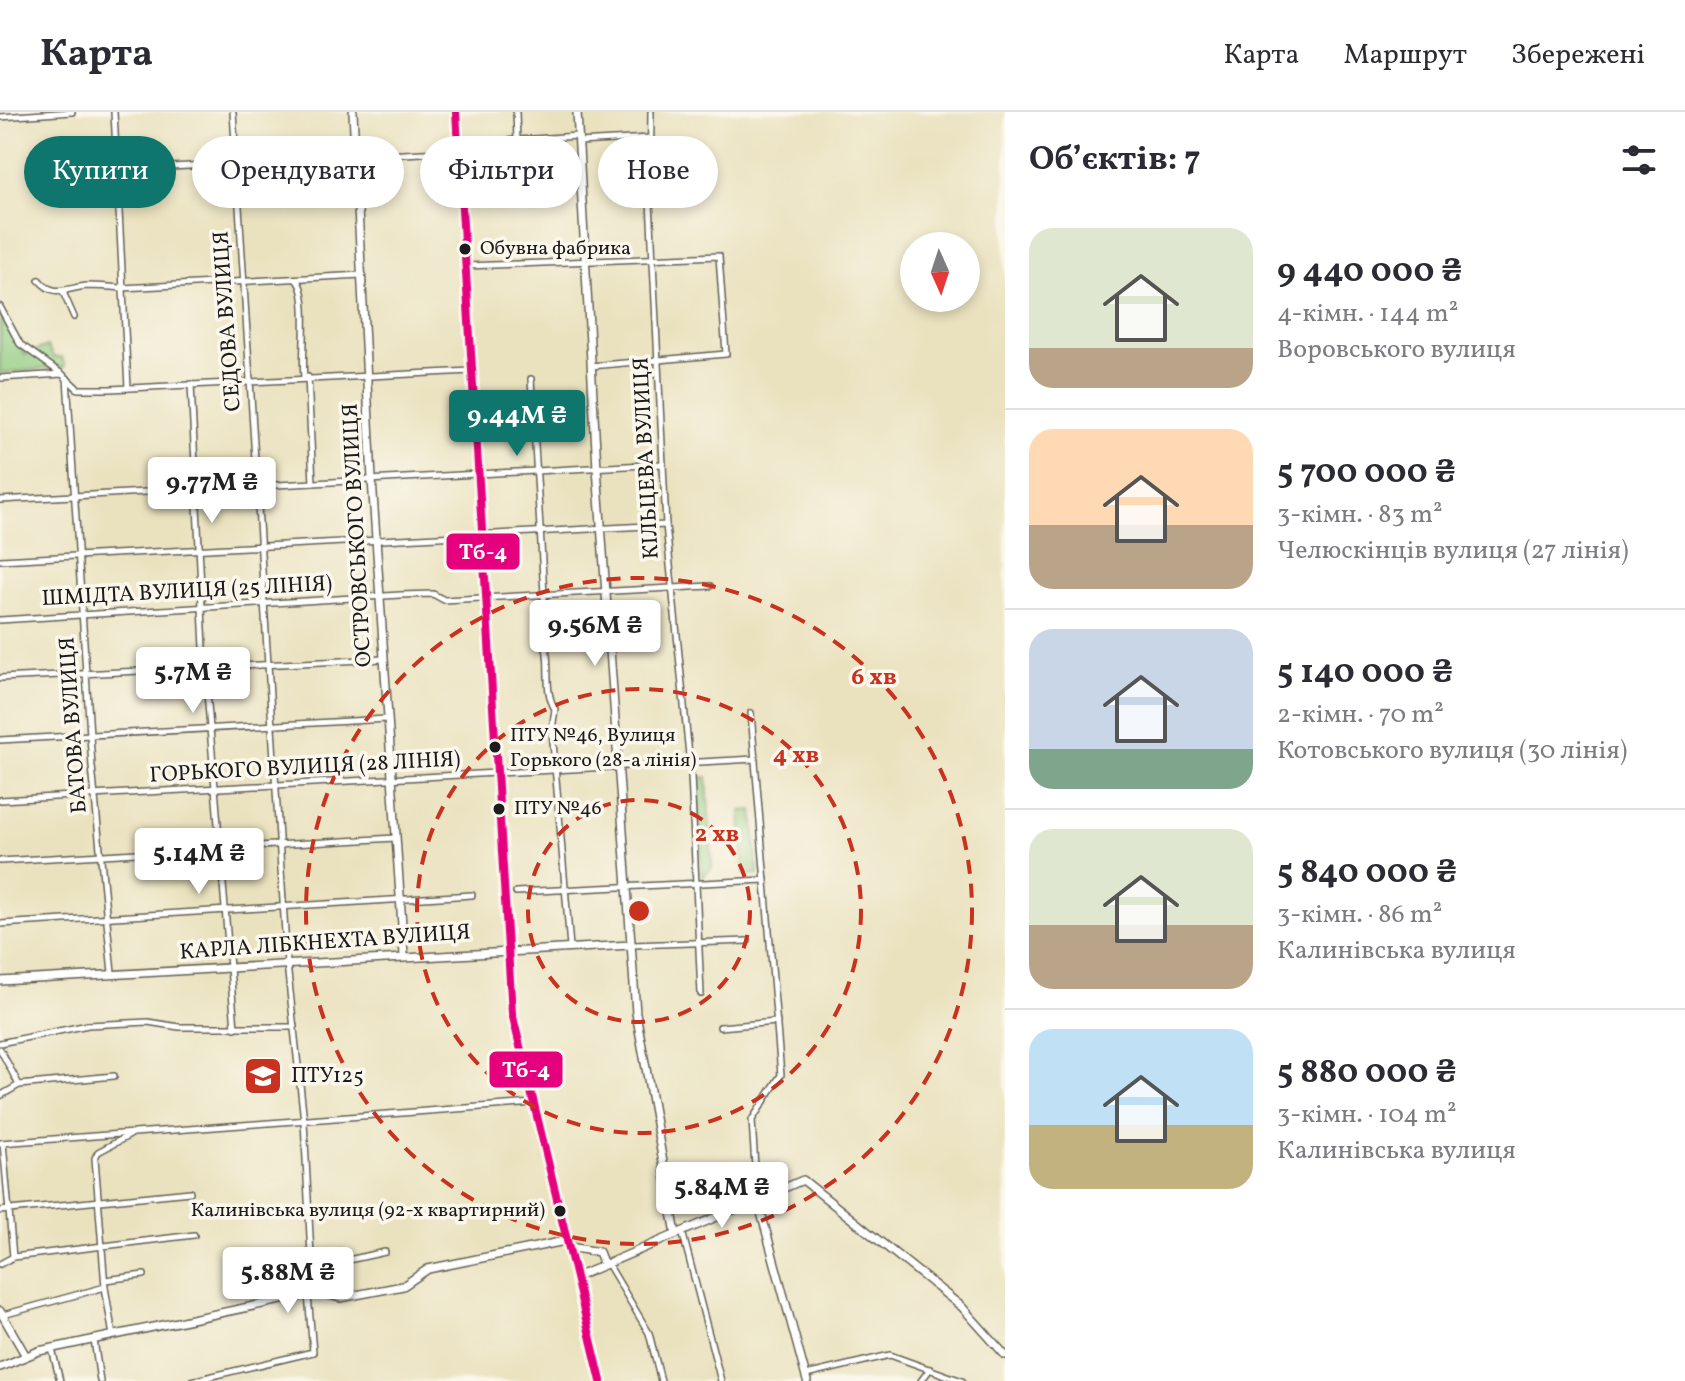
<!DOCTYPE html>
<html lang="uk">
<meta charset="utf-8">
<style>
:root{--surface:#fff;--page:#f2f2f3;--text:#2b2b33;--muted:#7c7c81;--line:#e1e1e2;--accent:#0f766e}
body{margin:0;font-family:Vollkorn,serif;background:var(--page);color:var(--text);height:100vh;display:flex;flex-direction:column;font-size:30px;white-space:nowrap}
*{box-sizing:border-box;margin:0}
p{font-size:26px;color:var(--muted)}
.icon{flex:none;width:44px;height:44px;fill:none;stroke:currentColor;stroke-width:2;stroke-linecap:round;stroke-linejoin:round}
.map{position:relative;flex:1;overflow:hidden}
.drawer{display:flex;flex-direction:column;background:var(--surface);width:680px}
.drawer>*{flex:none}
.hud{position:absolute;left:24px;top:24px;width:760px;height:72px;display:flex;gap:16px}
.needle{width:52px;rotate:177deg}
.controls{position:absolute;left:900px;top:120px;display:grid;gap:16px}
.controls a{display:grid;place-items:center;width:80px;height:80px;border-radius:50%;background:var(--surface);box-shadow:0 4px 12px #0003;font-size:40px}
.price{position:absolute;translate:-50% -68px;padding:0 18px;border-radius:8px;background:#fff;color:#222;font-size:26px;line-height:52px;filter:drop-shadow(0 2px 4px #0008)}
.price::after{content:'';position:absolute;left:50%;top:48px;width:24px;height:18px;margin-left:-12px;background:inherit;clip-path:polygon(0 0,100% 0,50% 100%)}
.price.selected{background:var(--accent);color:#fff}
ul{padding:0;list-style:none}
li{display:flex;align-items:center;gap:24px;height:200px;padding:0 24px}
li+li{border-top:2px solid var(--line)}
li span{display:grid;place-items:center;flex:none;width:224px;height:160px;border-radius:24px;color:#555}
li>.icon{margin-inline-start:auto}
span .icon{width:96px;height:96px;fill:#fffc;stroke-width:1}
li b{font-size:34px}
h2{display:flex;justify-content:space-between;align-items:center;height:96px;padding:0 24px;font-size:34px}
.tag{padding:0 28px;border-radius:36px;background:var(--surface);box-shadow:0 4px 12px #0003;font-size:28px;line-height:72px}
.tag.selected{background:var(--accent);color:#fff}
header{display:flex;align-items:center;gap:48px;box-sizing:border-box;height:112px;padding:0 40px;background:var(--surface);border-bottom:2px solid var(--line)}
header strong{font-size:38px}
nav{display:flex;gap:44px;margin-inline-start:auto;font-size:28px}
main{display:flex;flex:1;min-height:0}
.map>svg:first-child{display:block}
.green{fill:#90cb80;stroke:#56744e;stroke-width:2}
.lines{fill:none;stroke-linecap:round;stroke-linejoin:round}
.street-casing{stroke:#646155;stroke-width:8}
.secondary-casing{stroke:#646155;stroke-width:10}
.street{stroke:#fff;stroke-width:5}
.secondary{stroke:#fff;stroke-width:7}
.bus-1-casing{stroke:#fbf7ec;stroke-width:14}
.bus-1{stroke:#e5007d;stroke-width:8}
.ring{fill:none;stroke:#c8321e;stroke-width:4;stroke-dasharray:14 10}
.bus-dot{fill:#1c1c1c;stroke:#fbf7ec;stroke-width:3}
.labels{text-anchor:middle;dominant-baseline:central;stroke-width:7;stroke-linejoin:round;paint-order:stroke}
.bus-label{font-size:20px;fill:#1c1c1c;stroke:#fbf7ec;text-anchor:start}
.street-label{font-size:22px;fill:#1c1c1c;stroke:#fbf7ec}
.poi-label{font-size:22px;fill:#1c1c1c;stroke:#fbf7ec;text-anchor:start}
.centre{fill:#c8321e;stroke:#fbf7ec;stroke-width:4}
.ring-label{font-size:24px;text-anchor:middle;font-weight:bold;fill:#c8321e;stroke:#fbf7ec;stroke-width:7;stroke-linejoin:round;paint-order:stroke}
.line-badge{stroke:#fbf7ec;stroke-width:3}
.badge-label{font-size:22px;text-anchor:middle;font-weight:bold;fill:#fff}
</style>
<header>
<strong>Карта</strong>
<nav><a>Карта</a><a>Маршрут</a><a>Збережені</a></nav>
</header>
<main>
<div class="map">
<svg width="1005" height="1269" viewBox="0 0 1005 1269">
<rect width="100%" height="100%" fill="#fbf7ec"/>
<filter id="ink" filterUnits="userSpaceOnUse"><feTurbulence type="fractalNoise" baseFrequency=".0125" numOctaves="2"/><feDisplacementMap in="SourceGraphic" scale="16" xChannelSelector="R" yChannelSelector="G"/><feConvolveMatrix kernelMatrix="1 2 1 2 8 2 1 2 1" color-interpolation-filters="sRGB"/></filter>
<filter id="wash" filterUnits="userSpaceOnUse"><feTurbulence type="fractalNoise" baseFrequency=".006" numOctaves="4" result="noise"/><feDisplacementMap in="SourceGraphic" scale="32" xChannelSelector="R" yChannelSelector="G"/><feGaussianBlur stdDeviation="1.8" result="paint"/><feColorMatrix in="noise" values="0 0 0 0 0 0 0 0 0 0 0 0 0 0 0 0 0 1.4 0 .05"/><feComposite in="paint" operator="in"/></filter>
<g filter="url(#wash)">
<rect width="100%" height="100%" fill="#eae2bf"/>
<!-- green -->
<g class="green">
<polygon points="0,199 25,243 47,234 54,246 62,245 65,255 0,261"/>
<polygon points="696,665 707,665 712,756 702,765"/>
<polygon points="753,698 758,762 744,763 741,699"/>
</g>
</g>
<g filter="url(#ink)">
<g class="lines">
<defs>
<g id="street">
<polyline points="114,0 128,276"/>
<polyline points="233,0 287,852 304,1009 313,1182"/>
<polyline points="516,0 517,28"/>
<polyline points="651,0 650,89 666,413 691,663 701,882"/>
<polyline points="0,5 72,0"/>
<polyline points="578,30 650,26"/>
<polyline points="458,32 578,24"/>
<polyline points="117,58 458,39"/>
<polyline points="466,154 719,144 726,242 591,254"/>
<path d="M 295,167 C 311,177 301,244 304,265"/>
<path d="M 39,168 C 55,187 68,175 88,174 C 100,174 111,175 122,176 L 362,163"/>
<polyline points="63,180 74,205"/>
<polyline points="0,195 20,232 62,262"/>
<polyline points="308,265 313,371"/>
<polyline points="0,266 62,262 78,277 110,277 471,259"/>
<polyline points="67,266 92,654 112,861"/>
<path d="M 531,267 L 544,482 L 545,511 L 540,522 C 555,544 541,575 555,597 L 552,618 L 570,835"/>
<polyline points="191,272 205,556 235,916"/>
<polyline points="0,388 663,352"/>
<polyline points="0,448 666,413"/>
<polyline points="0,508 400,483 433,482 444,488 710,474"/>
<polyline points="0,566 383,547"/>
<polyline points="751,601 781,963 752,1008 757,1086"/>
<polyline points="0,628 387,607"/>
<polyline points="0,688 755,647"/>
<polyline points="0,749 395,726"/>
<polyline points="516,780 765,768"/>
<polyline points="0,812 472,783"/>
<polyline points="632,833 748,829"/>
<polyline points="720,915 777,910"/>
<polyline points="0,931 88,913 148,910 179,915 294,915"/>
<polyline points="0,937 19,973"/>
<polyline points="0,984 19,973 114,964"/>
<polyline points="0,1031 534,991"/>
<polyline points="3,1031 13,1145"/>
<polyline points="0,1099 190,1080"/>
<polyline points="682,1119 721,1269"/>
<polyline points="0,1152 13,1145 194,1123"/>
<polyline points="608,1152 649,1221 661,1269"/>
<polyline points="312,1156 385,1140"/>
<polyline points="105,1168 144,1163"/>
<polyline points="3,1203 105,1175"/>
<polyline points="113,1224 105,1175 95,1046 98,1040 130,1023"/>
<polyline points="94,1228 100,1269"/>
<polyline points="52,1237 60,1269"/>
<polyline points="806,1263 890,1243 962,1269"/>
<polyline points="192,1269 313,1240 308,1183"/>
<polyline points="921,1269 930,1257"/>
</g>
<g id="secondary">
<polyline points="353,0 372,367 404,843"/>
<polyline points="456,0 512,901 601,1269"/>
<polyline points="577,0 597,356 636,901 676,1122"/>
<polyline points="0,869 631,833"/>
<polyline points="757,1086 807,1269"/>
<polyline points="576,1165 803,1068 962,1195 1005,1243"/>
<polyline points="0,1199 26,1244"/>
<polyline points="0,1255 39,1239 320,1180 340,1186 403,1174 428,1157 565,1129 575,1136 599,1140 604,1153"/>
</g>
</defs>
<!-- street casing -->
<use href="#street" class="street-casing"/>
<!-- secondary casing -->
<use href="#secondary" class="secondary-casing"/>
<!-- street -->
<use href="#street" class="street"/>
<!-- secondary -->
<use href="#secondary" class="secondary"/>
<defs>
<polyline id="bus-1" points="456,0 512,901 601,1269"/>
</defs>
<!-- bus-1 casing -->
<use href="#bus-1" class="bus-1-casing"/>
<!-- bus-1 -->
<use href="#bus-1" class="bus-1"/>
</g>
</g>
<!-- distance rings -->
<g class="ring">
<circle cx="639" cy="799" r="111"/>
<circle cx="639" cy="799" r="222"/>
<circle cx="639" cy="799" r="333"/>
</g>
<!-- icons -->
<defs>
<symbol id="university-square" viewBox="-11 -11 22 22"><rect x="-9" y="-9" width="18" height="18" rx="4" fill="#c8321e" stroke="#fbf7ec"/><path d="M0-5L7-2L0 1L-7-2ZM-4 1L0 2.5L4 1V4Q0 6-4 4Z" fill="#fff"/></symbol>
</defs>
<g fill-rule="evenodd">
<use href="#university-square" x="241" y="942" width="44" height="44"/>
</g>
<!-- markers -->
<g class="bus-dot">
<circle cx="465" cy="137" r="7"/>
<circle cx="495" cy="635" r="7"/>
<circle cx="499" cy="697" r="7"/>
<circle cx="560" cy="1099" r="7"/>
</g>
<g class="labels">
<!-- bus labels -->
<g class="bus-label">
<text x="480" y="137">Обувна фабрика</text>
<text x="510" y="624">ПТУ №46, Вулиця<tspan x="510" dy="25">Горького (28-а лінія)</tspan></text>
<text x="514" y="697">ПТУ №46</text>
<text x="545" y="1099" text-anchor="end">Калинівська вулиця (92-х квартирний)</text>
</g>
<!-- street labels -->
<g class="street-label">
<text transform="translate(228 209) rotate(-94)">СЕДОВА ВУЛИЦЯ</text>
<text transform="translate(647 346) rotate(-93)">КІЛЬЦЕВА ВУЛИЦЯ</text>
<text transform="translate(358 423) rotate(-93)">ОСТРОВСЬКОГО ВУЛИЦЯ</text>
<text transform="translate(187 480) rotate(-3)">ШМІДТА ВУЛИЦЯ (25 ЛIНIЯ)</text>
<text transform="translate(74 613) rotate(-94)">БАТОВА ВУЛИЦЯ</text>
<text transform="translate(305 656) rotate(-3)">ГОРЬКОГО ВУЛИЦЯ (28 ЛIНIЯ)</text>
<text transform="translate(325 831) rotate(-4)">КАРЛА ЛІБКНЕХТА ВУЛИЦЯ</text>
</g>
<!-- poi labels -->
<g class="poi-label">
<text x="291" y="964">ПТУ125</text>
</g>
</g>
<circle cx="639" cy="799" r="12" class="centre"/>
<g class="ring-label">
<text x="874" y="572">6 хв</text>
<text x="796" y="650">4 хв</text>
<text x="717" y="729">2 хв</text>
</g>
<g class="line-badge">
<rect x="445" y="420" width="76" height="39" rx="8" fill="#e5007d"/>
<rect x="488" y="938" width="76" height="39" rx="8" fill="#e5007d"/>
</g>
<g class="badge-label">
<text x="483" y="447">Тб-4</text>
<text x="526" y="965">Тб-4</text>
</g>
</svg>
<div class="controls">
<a><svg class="needle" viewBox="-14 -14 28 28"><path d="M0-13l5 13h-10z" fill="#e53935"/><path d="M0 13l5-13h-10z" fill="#7c7c81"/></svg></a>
</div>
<b class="price selected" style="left:517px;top:346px">9.44M ₴</b>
<b class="price" style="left:212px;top:413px">9.77M ₴</b>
<b class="price" style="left:595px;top:556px">9.56M ₴</b>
<b class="price" style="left:193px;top:603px">5.7M ₴</b>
<b class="price" style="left:199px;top:784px">5.14M ₴</b>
<b class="price" style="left:722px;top:1118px">5.84M ₴</b>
<b class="price" style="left:288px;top:1203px">5.88M ₴</b>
<div class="hud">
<a class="tag selected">Купити</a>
<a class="tag">Орендувати</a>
<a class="tag">Фільтри</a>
<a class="tag">Нове</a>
</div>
</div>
<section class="drawer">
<h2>Об’єктів: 7<svg class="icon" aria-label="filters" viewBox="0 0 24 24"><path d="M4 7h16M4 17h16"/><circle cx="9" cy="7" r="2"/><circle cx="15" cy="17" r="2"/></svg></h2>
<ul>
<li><span style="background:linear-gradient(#dfe7d0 75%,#b9a48a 0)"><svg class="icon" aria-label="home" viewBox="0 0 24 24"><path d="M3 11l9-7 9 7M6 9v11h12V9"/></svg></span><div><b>9 440 000 ₴</b><p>4-кімн. · 144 m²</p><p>Воровського вулиця</p></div></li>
<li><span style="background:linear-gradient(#ffd9b3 60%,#b9a48a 0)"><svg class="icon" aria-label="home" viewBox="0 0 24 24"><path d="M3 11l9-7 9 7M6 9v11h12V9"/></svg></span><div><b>5 700 000 ₴</b><p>3-кімн. · 83 m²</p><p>Челюскінців вулиця (27 лiнiя)</p></div></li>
<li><span style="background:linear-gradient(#c9d6e8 75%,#7fa58c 0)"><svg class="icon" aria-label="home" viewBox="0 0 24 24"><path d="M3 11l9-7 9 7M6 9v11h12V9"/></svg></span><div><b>5 140 000 ₴</b><p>2-кімн. · 70 m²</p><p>Котовського вулиця (30 лiнiя)</p></div></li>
<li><span style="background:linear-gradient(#dfe7d0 60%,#b9a48a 0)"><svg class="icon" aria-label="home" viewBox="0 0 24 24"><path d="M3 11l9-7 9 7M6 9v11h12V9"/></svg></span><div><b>5 840 000 ₴</b><p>3-кімн. · 86 m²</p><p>Калинівська вулиця</p></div></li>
<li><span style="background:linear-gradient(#bfe0f5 60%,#c2b280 0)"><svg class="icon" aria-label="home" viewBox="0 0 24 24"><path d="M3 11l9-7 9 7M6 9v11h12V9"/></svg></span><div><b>5 880 000 ₴</b><p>3-кімн. · 104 m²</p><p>Калинівська вулиця</p></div></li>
</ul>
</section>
</main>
